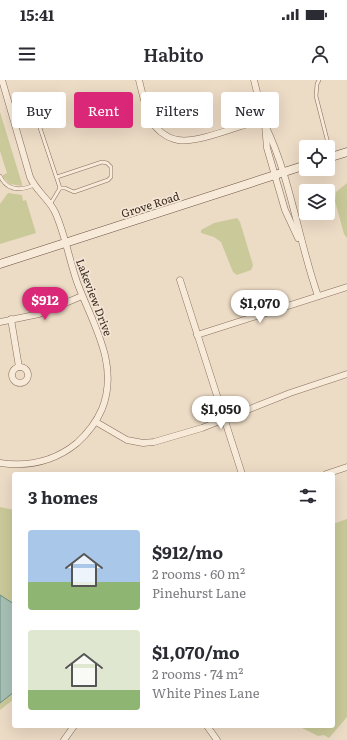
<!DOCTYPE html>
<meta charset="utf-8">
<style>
:root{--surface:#fff;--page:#f2f2f3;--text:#2b2b33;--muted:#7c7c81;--accent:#db2777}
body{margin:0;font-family:Literata,serif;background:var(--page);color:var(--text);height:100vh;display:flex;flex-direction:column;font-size:15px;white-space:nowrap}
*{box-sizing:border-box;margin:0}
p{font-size:13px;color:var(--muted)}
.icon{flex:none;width:22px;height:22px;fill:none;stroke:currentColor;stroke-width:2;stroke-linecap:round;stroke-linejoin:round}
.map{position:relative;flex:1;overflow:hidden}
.details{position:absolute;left:12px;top:392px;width:323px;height:256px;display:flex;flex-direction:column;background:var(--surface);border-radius:4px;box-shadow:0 4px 16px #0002}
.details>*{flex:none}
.hud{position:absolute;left:12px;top:12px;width:323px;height:36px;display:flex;gap:8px}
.controls{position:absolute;left:299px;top:60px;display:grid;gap:8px}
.controls a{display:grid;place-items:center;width:36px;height:36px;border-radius:4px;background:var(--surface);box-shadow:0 4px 16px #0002;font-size:20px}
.price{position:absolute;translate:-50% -34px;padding:0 9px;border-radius:14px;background:#fff;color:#222;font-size:13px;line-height:26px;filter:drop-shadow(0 1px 2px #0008)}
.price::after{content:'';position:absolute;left:50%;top:24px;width:12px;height:9px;margin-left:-6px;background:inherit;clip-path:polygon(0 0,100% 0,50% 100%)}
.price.on{background:var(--accent);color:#fff}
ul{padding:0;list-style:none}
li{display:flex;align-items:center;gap:12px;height:100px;padding:0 16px}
li span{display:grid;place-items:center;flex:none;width:112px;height:80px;border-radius:4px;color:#555}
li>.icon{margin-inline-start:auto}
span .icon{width:48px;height:48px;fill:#fffc;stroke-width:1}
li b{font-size:17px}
h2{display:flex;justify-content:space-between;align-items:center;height:48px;padding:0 16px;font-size:17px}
.chip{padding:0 14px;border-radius:4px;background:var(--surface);box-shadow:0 4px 16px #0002;font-size:14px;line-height:36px}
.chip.on{background:var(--accent);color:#fff}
.status{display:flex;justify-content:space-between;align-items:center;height:28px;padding:0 20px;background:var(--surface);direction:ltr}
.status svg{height:11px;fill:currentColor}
header{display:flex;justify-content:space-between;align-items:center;height:52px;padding:0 16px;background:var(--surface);font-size:18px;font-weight:600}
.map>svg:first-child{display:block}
.green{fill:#cac99a}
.water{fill:#a7c0b5;stroke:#6e8e81}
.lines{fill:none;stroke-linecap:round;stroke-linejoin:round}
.lane-casing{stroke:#876d5c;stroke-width:4}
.street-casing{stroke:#876d5c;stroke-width:7}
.secondary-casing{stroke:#694e3f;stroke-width:9}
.lane{stroke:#f7ead8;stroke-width:3}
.street{stroke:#f7ead8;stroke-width:6}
.secondary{stroke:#f7ead8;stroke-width:8}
.labels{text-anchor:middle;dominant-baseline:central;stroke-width:3.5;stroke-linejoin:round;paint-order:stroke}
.street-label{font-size:11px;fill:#38281f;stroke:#f4e6d5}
</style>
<div class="status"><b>15:41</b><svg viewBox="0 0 49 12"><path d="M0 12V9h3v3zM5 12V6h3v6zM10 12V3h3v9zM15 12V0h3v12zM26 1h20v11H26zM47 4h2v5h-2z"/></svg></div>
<header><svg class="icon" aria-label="menu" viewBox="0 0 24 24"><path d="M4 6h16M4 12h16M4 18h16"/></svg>Habito<svg class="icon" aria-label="person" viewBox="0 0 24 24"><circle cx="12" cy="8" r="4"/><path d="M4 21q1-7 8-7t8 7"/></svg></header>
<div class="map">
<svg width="347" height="660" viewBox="0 0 347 660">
<rect width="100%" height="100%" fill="#ecdbc5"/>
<!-- green -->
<g class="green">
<polygon points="0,32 22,104 22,106 10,104 3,97 3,95 7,93 0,71"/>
<polygon points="347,103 347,158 344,154 335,121 336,112"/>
<polygon points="8,113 22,115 23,121 26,120 36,153 0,164 0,124"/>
<polygon points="237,138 240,142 253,185 251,190 237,195 233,192 221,162 214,157 201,153 201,150 214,143"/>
<polygon points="0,427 14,430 14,619 0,630"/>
<polygon points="347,439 347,637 329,658 324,655 318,656 298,646 333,646 333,444"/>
</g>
<!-- water -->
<polygon class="water" points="0,515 14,524 14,612 0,623"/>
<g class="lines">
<defs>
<g id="lane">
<polyline points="319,0 317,4 316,16 331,75"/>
<polyline points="40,48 60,108"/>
<path d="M 0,96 C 7,111 20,111 34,105"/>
<polyline points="57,97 102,82 107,83 111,87 111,97 108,100 74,112 65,108 60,108"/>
<polyline points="51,123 60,108"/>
</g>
<g id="street">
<path d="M 139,0 C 142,12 145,27 150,38 C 155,49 166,58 178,60 C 197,64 243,44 264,39"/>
<polyline points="254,0 265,45 267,68 285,130 298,158"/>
<path d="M 265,45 C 291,99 298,159 318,216"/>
<polyline points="180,200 242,394"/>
<polyline points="11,239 19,287"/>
<polyline points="0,242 39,234 82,216"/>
<polyline points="197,255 347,207"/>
<circle cx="20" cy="295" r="8"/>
<polyline points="96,342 127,360 143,363 154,362 202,348 290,313 347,294"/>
<path d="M 0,383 C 28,387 55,381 77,363 C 88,353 96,343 102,329 C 120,284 92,243 77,202 C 69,179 65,154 55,132 C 49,119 36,111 30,97 L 2,0"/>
<polyline points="326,394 347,387"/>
<polyline points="207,646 217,660"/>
<polyline points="64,660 74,646"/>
</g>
<g id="secondary">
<polyline points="328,78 347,72"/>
<polyline points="0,184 306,85"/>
</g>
</defs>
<!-- lane casing -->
<use href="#lane" class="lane-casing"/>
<!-- street casing -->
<use href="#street" class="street-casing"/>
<!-- secondary casing -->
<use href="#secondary" class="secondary-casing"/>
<!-- lane -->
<use href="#lane" class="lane"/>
<!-- street -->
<use href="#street" class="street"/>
<!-- secondary -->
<use href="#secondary" class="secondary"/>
</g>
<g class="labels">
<!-- street labels -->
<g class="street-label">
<text transform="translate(150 124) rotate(-18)">Grove Road</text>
<text transform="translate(95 217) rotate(69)">Lakeview Drive</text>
</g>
</g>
</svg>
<div class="controls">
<a><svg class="icon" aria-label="locate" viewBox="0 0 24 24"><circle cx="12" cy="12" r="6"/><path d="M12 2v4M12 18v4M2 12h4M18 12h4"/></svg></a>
<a><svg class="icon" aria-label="layers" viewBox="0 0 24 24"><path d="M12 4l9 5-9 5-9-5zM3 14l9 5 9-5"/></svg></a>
</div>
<b class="price on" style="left:45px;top:241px">$912</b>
<b class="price" style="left:260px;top:244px">$1,070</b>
<b class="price" style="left:221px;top:350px">$1,050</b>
<div class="hud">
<a class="chip">Buy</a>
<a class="chip on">Rent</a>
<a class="chip">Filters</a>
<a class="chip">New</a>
</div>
<section class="details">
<h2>3 homes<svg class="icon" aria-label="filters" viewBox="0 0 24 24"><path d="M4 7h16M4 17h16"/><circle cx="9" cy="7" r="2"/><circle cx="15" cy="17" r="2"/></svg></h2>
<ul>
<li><span style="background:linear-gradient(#a9c7e8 65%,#8fb573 0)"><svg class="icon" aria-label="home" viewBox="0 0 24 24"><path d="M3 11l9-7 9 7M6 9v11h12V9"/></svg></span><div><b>$912/mo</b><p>2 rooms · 60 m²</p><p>Pinehurst Lane</p></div></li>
<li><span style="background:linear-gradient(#dfe7d0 75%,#8fb573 0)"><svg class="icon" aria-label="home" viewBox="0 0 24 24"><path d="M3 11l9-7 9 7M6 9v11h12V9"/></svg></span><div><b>$1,070/mo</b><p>2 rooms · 74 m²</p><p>White Pines Lane</p></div></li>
</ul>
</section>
</div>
